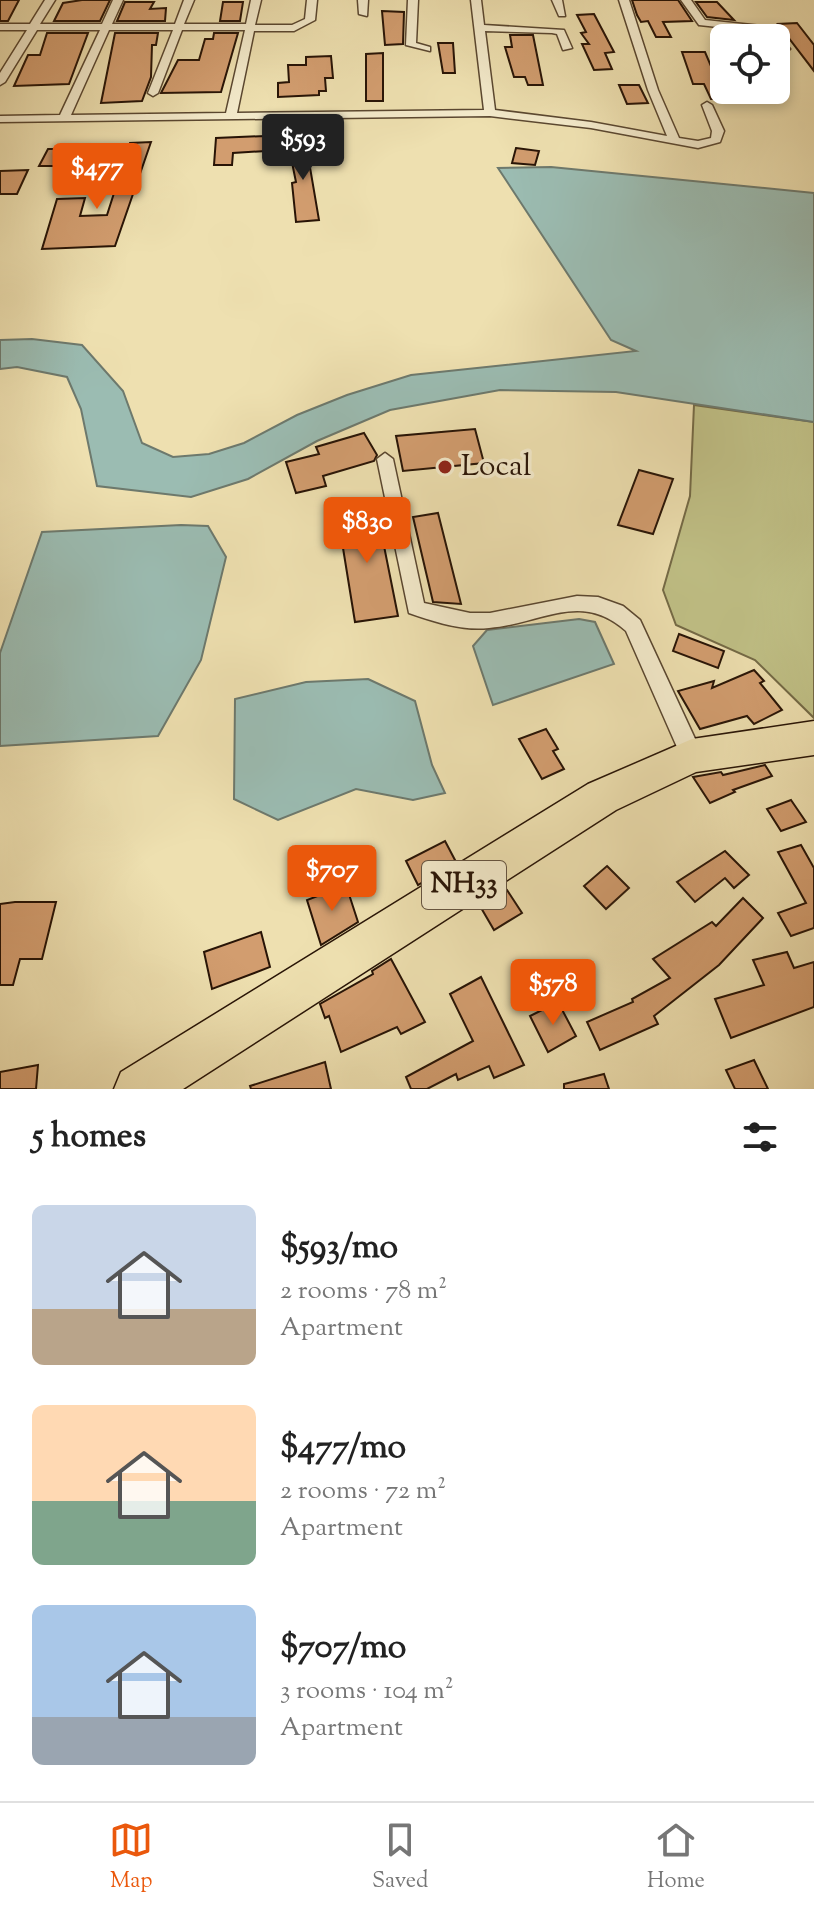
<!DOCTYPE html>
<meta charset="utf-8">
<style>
:root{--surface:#fff;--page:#f6f6f6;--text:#222;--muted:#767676;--line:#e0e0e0;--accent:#ea580c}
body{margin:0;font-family:"Sorts Mill Goudy",serif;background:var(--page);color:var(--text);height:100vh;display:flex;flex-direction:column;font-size:30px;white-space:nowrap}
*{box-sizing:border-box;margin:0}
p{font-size:26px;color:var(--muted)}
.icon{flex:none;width:44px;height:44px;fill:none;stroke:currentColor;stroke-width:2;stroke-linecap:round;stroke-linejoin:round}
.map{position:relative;height:1089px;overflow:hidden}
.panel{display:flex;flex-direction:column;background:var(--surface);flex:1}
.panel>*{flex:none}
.tools{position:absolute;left:710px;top:24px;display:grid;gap:16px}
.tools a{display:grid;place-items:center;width:80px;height:80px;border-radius:12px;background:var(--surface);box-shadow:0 4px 12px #0003;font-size:40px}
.price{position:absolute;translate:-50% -68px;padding:0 18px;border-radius:8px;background:var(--accent);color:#fff;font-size:26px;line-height:52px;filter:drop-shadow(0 2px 4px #0008)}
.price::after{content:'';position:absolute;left:50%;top:48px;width:24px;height:18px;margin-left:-12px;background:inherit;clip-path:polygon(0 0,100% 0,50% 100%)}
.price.on{background:#222;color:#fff}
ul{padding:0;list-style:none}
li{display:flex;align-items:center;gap:24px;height:200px;padding:0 32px}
li span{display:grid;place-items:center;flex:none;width:224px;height:160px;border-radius:12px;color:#555}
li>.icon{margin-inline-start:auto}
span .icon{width:96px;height:96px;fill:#fffc;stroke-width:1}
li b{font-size:34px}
h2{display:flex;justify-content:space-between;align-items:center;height:96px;padding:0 32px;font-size:34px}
.dock{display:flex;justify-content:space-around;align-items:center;height:112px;border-top:2px solid var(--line);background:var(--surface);font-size:22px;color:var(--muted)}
.dock a{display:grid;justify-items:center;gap:4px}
.dock .on{color:var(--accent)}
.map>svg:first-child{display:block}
.green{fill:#c0c086;stroke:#746a46;stroke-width:2}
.water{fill:#9bbcb2;stroke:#6d796d;stroke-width:2}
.building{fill:#d29d6f;stroke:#281406;stroke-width:2}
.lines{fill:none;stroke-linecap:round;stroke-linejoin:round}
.street-casing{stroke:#5a4730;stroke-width:3}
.highway-casing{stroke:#281406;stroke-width:3}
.street{fill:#f4ebcc;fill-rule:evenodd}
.highway{fill:#eee0b0;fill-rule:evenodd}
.poi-dot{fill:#8f2418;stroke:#f4ebcc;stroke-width:3}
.labels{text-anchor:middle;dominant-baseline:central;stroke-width:7;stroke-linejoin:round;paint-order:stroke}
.shield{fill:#f4ebcc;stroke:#655441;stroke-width:2}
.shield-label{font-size:28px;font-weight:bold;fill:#281406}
.poi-label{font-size:30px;fill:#281406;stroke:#f4ebcc;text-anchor:start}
</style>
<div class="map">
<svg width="814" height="1089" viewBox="0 0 814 1089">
<rect width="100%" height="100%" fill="#eee0b0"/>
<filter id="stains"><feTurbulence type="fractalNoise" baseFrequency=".0025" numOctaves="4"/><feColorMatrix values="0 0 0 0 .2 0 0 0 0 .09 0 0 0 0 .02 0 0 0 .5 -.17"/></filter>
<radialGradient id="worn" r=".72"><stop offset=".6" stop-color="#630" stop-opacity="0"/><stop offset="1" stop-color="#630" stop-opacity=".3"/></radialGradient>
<!-- green -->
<polygon class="green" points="694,405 814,422 814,718 755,660 676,625 663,590 690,496"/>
<!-- water -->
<g class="water">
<polygon points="551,167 814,193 814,422 616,392 500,390 390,410 317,441 248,479 191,497 97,486 81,409 67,377 17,367 0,369 0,340 32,339 82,345 123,391 142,443 173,457 209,454 244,443 297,415 347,395 411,375 636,351 611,340 498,168"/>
<polygon points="181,525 208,526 226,557 201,660 158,736 0,746 0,653 42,532"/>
<polygon points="579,619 595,622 614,664 493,705 473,646 487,630"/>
<polygon points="368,679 415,701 432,765 445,793 413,800 356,789 278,820 234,799 235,699 306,682"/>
</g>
<!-- building -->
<g class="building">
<polygon points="0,0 19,0 8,21 0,21"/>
<polygon points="82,0 110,0 100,21 54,21 63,3"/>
<polygon points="632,0 678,0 692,21 663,22 671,37 656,37 648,21 641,22 637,15"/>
<polygon points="125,2 154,2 150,9 166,8 165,21 117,21"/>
<polygon points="223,2 243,2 240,21 220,21"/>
<polygon points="696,2 717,2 734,20 707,17"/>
<polygon points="382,11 404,12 403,44 385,45"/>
<polygon points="594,14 614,52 605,53 612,69 594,70 582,44 589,44 581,33 586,32 577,15"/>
<polygon points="797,23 814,45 814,71 778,24"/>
<polygon points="47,33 88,33 69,84 14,86 28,55 40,55"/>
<polygon points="115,33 158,33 156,45 152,45 151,77 142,101 101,103"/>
<polygon points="214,33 238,33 221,92 161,93 178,60 199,60 205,39 213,39"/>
<polygon points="510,35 533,35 543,85 528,85 525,77 514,77 505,47 512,47"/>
<polygon points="438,43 453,43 455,73 443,73"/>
<polygon points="682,52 705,52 725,99 711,99 704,84 693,84"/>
<polygon points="383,53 383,101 366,101 366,54"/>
<polygon points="331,56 333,78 325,78 326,91 319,91 319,95 278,97 278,83 289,82 288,65 306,65 306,57"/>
<polygon points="619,85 639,85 648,103 627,104"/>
<polygon points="265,136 266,151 233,153 232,165 214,165 216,138"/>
<polygon points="287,138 305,138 319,220 296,222 292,183 296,182"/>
<polygon points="151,142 115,246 42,249 57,199 85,198 80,216 107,215 130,143"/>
<polygon points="516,148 539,151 535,165 512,163"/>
<polygon points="48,149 67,149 59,166 39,166"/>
<polygon points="28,170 17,194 0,194 0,171"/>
<polygon points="475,429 484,463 403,471 396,436"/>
<polygon points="364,433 377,455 374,461 323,476 326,486 296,493 286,462 319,454 316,447"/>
<polygon points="639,470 673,479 653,534 618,525"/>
<polygon points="376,506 398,616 355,622 337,511"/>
<polygon points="438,513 461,604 433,602 413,517"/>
<polygon points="679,634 724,651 718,668 673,651"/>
<polygon points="754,670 764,681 760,683 782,710 754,724 747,716 700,729 678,691 714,681 712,688"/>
<polygon points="546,729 558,749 553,751 564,769 542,779 519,739"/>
<polygon points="765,765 772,776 733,790 735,792 710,803 693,777 721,772 723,775"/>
<polygon points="791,800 806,822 781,831 767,809"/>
<polygon points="445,841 456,862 418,885 406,861"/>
<polygon points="801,845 814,868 814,928 791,936 778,913 806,903 778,852"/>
<polygon points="725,851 749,875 734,888 725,878 695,902 677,882"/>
<polygon points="607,866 629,888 606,909 584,886"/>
<polygon points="346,885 358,922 321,945 307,900"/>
<polygon points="507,890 522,913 494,930 480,906"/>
<polygon points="743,898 763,918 719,965 654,1016 658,1024 600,1050 587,1022 633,1002 632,999 670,978 653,959 712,922 716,926"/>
<polygon points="15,902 56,902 42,959 20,959 13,985 0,985 0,904"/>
<polygon points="261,932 270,967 212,989 204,952"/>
<polygon points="787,952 794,968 814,962 814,1007 731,1038 715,999 764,985 753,960"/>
<polygon points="391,959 425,1022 401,1034 397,1027 341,1052 329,1016 325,1018 320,1004 373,974 372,971"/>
<polygon points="481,977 524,1065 494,1078 489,1066 458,1080 456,1074 427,1089 411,1089 406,1077 473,1041 450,994"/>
<polygon points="558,1002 576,1036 548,1052 530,1016"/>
<polygon points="754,1060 768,1089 735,1089 726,1070"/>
<polygon points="325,1062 331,1089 251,1089 250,1086"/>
<polygon points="38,1065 36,1089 0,1089 0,1072"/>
<polygon points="604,1074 609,1089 564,1089 564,1084"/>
</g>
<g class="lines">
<defs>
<g id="street">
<path d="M 45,0 L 55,0 L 40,24 L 102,24 L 113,0 L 123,0 L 112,24 L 175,24 L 184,0 L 194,0 L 184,24 L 246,24 L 251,0 L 261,0 L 255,25 L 292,25 L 305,19 L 307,0 L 317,0 L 315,20 L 294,31 L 254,31 L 237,113 L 484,110 L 471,0 L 481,0 L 484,25 L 564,30 L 572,48 L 563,50 L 557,34 L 552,33 L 485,31 L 495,110 L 591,122 L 667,136 L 648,90 L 619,0 L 629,0 L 658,90 L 679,138 L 698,141 L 711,138 L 712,131 L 702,105 L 707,102 L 712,105 L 724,131 L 720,142 L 698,148 L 591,128 L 490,116 L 0,122 L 0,116 L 60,115 L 100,30 L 37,30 L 5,82 L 0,85 L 0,73 L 27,30 L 0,30 L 0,24 L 30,24 ZM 109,30 L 173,30 L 148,93 L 153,96 L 158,93 L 182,30 L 245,30 L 226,113 L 71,115 Z"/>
<polygon points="358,0 368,0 367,16 359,14"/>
<polygon points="408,0 418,0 416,43 430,47 430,51 406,45"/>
<polygon points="552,0 562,0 565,16 559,16"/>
<polygon points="681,0 691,0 705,20 771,27 790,49 781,51 776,45 776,38 770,38 765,32 699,25"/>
<path d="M 385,453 L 393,459 L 424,603 L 470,613 L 490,613 L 577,596 L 598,597 L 623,606 L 640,620 L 703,756 L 700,763 L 692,766 L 684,763 L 626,631 C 580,590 541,624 489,628 C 462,631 435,622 409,613 L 377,459 Z"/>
</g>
<polygon id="highway" points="814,721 814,755 696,772 616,810 183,1089 114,1089 121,1072 588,784 692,739"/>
</defs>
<!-- street casing -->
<use href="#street" class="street-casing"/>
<!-- highway casing -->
<use href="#highway" class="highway-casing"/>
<!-- street -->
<use href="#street" class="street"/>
<!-- highway -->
<use href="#highway" class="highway"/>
</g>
<!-- markers -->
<circle class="poi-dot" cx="445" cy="467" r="8"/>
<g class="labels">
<!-- shield labels -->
<rect class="shield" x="422" y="861" width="84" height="48" rx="6"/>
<g class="shield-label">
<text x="464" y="885">NH33</text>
</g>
<!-- poi labels -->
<g class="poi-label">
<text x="461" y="467">Local</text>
</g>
</g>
<rect width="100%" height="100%" filter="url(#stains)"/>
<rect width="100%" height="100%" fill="url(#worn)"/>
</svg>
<div class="tools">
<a><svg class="icon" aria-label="locate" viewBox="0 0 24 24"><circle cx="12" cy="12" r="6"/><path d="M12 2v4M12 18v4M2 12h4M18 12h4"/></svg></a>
</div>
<b class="price on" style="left:303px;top:182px">$593</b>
<b class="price" style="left:97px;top:211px">$477</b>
<b class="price" style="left:367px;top:565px">$830</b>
<b class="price" style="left:332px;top:913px">$707</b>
<b class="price" style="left:553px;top:1027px">$578</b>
</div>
<section class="panel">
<h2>5 homes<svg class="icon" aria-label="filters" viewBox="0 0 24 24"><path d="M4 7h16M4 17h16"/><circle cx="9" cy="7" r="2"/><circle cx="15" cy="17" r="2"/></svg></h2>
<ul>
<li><span style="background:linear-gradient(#c9d6e8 65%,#b9a48a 0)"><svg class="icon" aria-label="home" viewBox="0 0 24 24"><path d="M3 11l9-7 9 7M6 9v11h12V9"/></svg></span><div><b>$593/mo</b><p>2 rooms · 78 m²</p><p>Apartment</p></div></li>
<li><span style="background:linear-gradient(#ffd9b3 60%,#7fa58c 0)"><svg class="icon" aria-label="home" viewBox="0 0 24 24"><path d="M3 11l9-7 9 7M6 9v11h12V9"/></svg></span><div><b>$477/mo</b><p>2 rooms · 72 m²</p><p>Apartment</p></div></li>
<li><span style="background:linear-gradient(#a9c7e8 70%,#9aa5b1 0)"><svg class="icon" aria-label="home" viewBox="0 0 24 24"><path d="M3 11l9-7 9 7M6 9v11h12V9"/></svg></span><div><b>$707/mo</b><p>3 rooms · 104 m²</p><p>Apartment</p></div></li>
</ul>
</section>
<nav class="dock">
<a class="on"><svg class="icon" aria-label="map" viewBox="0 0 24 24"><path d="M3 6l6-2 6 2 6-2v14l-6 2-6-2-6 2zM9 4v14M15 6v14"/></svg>Map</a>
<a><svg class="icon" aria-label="saved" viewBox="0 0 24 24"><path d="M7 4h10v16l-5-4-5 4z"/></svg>Saved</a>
<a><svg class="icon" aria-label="home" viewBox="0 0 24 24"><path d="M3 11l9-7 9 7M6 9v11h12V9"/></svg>Home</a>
</nav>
